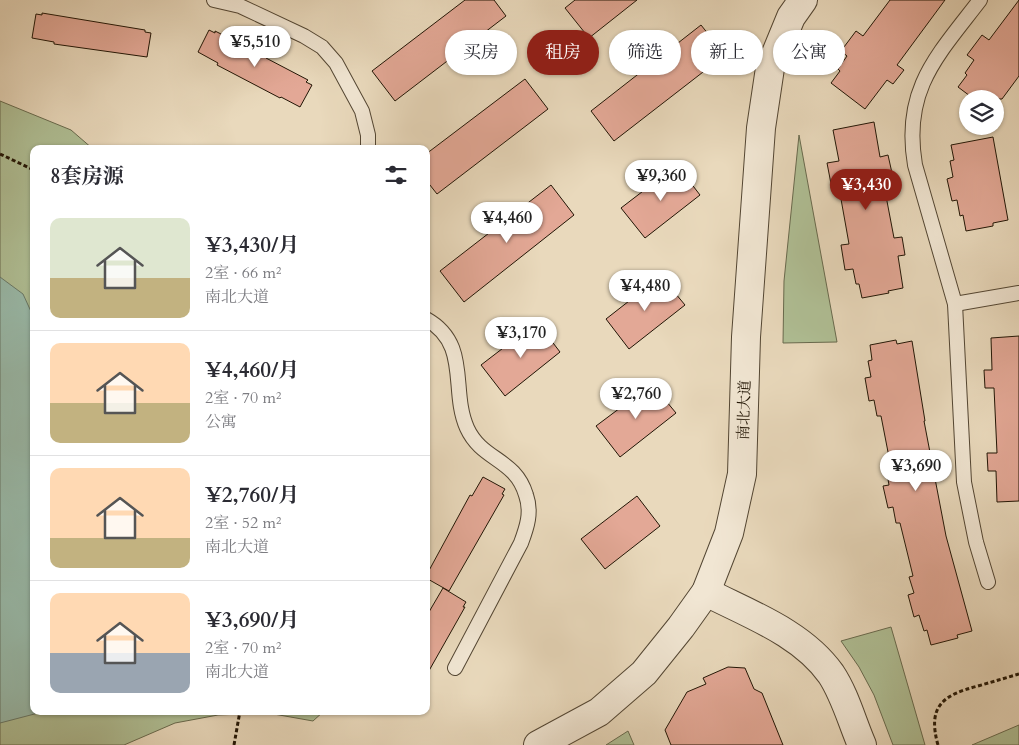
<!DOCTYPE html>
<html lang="zh">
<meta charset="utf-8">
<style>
:root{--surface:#fff;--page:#f7f7f7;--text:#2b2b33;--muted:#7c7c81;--line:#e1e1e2;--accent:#8f2418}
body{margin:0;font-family:Cardo,"Noto Serif SC",serif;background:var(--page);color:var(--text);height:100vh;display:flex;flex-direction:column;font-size:19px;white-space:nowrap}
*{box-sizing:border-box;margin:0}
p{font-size:16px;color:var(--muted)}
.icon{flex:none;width:28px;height:28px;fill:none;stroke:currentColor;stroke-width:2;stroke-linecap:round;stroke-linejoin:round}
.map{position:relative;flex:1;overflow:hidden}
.details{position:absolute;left:30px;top:145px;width:400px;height:570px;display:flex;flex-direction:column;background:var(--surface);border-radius:10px;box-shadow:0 1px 4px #0004}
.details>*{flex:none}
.hud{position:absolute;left:445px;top:30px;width:475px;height:45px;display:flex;gap:10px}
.buttons{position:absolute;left:959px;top:90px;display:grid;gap:10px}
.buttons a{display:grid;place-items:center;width:45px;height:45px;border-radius:50%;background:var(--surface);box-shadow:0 1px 4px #0004;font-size:25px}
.price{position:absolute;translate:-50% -42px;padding:0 11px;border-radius:18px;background:#fff;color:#222;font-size:16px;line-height:32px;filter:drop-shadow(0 1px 2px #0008)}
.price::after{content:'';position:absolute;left:50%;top:30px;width:15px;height:11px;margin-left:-8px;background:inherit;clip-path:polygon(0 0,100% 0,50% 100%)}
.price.on{background:var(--accent);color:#fff}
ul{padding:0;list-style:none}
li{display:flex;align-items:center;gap:15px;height:125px;padding:0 20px}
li+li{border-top:1px solid var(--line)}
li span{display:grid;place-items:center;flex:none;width:140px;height:100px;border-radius:10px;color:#555}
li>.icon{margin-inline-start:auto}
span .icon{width:60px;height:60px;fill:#fffc;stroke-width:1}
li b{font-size:21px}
h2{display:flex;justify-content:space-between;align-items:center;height:60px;padding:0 20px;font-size:21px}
.tag{padding:0 18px;border-radius:22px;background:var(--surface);box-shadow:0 1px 4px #0004;font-size:18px;line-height:45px}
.tag.on{background:var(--accent);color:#fff}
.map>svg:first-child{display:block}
.green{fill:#b0c096;stroke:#686a4e}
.water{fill:#99bbab;stroke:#697969}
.building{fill:#e3a896;stroke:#211505}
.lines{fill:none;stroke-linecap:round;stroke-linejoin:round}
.service-casing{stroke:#534633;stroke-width:16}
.minor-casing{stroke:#534633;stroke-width:30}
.tertiary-casing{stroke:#534633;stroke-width:30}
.path{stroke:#211505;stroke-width:3;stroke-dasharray:4 2.5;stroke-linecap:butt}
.service{stroke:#f1e6d3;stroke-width:14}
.minor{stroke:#f1e6d3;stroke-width:28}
.tertiary{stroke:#f1e6d3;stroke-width:28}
.labels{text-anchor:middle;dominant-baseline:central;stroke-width:4.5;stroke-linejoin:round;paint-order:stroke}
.street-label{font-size:15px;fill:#211505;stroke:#f1e6d3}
</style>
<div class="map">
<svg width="1019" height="745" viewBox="0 0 1019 745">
<rect width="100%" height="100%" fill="#e9d9bc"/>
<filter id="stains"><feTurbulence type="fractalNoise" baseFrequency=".004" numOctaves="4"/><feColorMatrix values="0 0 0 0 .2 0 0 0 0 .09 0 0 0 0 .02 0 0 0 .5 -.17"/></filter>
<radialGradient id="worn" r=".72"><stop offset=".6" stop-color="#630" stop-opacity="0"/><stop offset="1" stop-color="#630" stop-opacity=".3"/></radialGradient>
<!-- green -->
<g class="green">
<polygon points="0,101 71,130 93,149 34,149 34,711 324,711 313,721 268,713 218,715 175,723 124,745 0,745"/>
<polygon points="799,135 837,342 783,343 784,281"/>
<polygon points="891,627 925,745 893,745 874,695 859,667 841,641"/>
<polygon points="1019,725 1019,745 972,745"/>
<polygon points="628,731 634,745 606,745"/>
</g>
<!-- water -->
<polygon class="water" points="0,277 23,294 34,318 34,711 46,711 0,723"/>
<!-- building -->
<g class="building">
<polygon points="465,0 494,0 506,16 395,101 372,71"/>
<polygon points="575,0 637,0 589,38 565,8"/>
<polygon points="890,0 945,0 897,65 904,70 893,84 887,80 865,109 831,83 840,71 838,69 847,56 841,51 856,31 863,36"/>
<polygon points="1019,0 1019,76 1002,99 974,99 958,87 967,75 965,73 974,60 967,55 982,35 989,40"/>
<polygon points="42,13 145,30 145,32 151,33 147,57 54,44 54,42 32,38 36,14 42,15"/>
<polygon points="701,25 725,55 614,141 591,111"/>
<polygon points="209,30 215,33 215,31 267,57 266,58 308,80 306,82 312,85 300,107 281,97 280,98 217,65 218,63 198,52"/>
<polygon points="525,79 548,109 437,194 426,180 426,154"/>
<polygon points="874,122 880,157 888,155 892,173 882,175 894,238 902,237 905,255 898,256 903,288 888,291 889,293 862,298 859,284 856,284 853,269 845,270 841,245 849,244 846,227 839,188 832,189 827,163 839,161 833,130"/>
<polygon points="993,137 1008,220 993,223 993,226 966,231 963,215 960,216 957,200 952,201 947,179 953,177 950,161 954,160 951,145"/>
<polygon points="677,165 700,195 645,238 621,208"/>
<polygon points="551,185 574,215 464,302 440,271"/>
<polygon points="661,276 685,305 629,349 606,319"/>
<polygon points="537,322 560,352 505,396 481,365"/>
<polygon points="1019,336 1019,501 997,502 996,471 988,471 987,453 997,453 994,388 985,388 984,370 992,370 991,338"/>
<polygon points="896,340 897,344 912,341 925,421 924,421 946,536 972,631 957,635 958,638 931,645 927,630 924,631 919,615 914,617 908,595 914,593 909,577 913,576 900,523 896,523 893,507 888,508 883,486 889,485 886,468 890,468 888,452 881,416 877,416 874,400 869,401 865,378 871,377 868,361 872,360 870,345"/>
<polygon points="652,384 676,413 620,457 596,426"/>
<polygon points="483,477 505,489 502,494 504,495 449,591 426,578 426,576 470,495 472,496"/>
<polygon points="637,496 660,526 605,569 581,539"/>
<polygon points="443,588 466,602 463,607 465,607 426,676 426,617"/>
<polygon points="728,667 745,668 754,689 762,693 783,745 671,745 665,730 687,692 706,684 703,678"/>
</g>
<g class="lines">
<defs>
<g id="service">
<polyline points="214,0 240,6 304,36 322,47 336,63 362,111 368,135 368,149"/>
<path d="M 980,0 C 938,55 902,89 915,165 L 955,304 L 964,482 L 976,542 L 988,582"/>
<polyline points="955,304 1019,293"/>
<path d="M 426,319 C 471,344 450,390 467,428 C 482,461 515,458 526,495 C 532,512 527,527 521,543 L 455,668"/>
</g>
<path id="minor" d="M 706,592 C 749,614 802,633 831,674 C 845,695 852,722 862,745"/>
<polyline id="tertiary" points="538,745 599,712 644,673 681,627 706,592 729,533 742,474 746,337 761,128 770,68 791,17 803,0"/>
</defs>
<!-- service casing -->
<use href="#service" class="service-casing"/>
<!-- minor casing -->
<use href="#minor" class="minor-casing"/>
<!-- tertiary casing -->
<use href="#tertiary" class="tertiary-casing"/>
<!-- path -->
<g class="path">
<polyline points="0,154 34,170"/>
<polyline points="234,745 240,711"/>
<path d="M 938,745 C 927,706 943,695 978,686 C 992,682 1005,678 1019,674"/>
</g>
<!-- service -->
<use href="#service" class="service"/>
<!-- minor -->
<use href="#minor" class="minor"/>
<!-- tertiary -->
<use href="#tertiary" class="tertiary"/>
</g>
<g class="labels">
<!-- street labels -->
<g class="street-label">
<text transform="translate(744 410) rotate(-88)">南北大道</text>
</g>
</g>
<rect width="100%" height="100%" filter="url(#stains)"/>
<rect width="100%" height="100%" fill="url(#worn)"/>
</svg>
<div class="buttons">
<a><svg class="icon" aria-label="layers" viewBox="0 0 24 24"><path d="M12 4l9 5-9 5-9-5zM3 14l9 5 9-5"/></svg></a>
</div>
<b class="price" style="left:255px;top:68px">¥5,510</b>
<b class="price" style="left:661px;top:202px">¥9,360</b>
<b class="price on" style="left:866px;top:211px">¥3,430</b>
<b class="price" style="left:507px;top:244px">¥4,460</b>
<b class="price" style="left:645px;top:312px">¥4,480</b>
<b class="price" style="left:521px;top:359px">¥3,170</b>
<b class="price" style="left:636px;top:420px">¥2,760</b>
<b class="price" style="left:916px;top:492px">¥3,690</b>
<div class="hud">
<a class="tag">买房</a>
<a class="tag on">租房</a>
<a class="tag">筛选</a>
<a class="tag">新上</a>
<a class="tag">公寓</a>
</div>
<section class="details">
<h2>8套房源<svg class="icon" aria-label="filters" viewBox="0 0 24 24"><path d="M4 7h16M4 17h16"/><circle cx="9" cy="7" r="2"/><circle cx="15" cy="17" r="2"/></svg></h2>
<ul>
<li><span style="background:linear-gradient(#dfe7d0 60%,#c2b280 0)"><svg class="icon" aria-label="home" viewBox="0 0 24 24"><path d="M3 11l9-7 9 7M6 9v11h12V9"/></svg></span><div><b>¥3,430/月</b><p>2室 · 66 m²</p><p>南北大道</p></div></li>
<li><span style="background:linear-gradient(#ffd9b3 60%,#c2b280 0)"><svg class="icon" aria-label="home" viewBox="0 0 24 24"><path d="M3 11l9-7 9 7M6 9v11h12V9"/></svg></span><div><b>¥4,460/月</b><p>2室 · 70 m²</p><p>公寓</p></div></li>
<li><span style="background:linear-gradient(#ffd9b3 70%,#c2b280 0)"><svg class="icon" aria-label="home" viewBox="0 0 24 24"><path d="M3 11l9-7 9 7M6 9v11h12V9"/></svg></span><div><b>¥2,760/月</b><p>2室 · 52 m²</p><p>南北大道</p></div></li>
<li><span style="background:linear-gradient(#ffd9b3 60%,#9aa5b1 0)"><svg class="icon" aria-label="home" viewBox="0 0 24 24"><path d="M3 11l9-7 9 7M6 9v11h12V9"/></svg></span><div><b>¥3,690/月</b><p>2室 · 70 m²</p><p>南北大道</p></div></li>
</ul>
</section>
</div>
